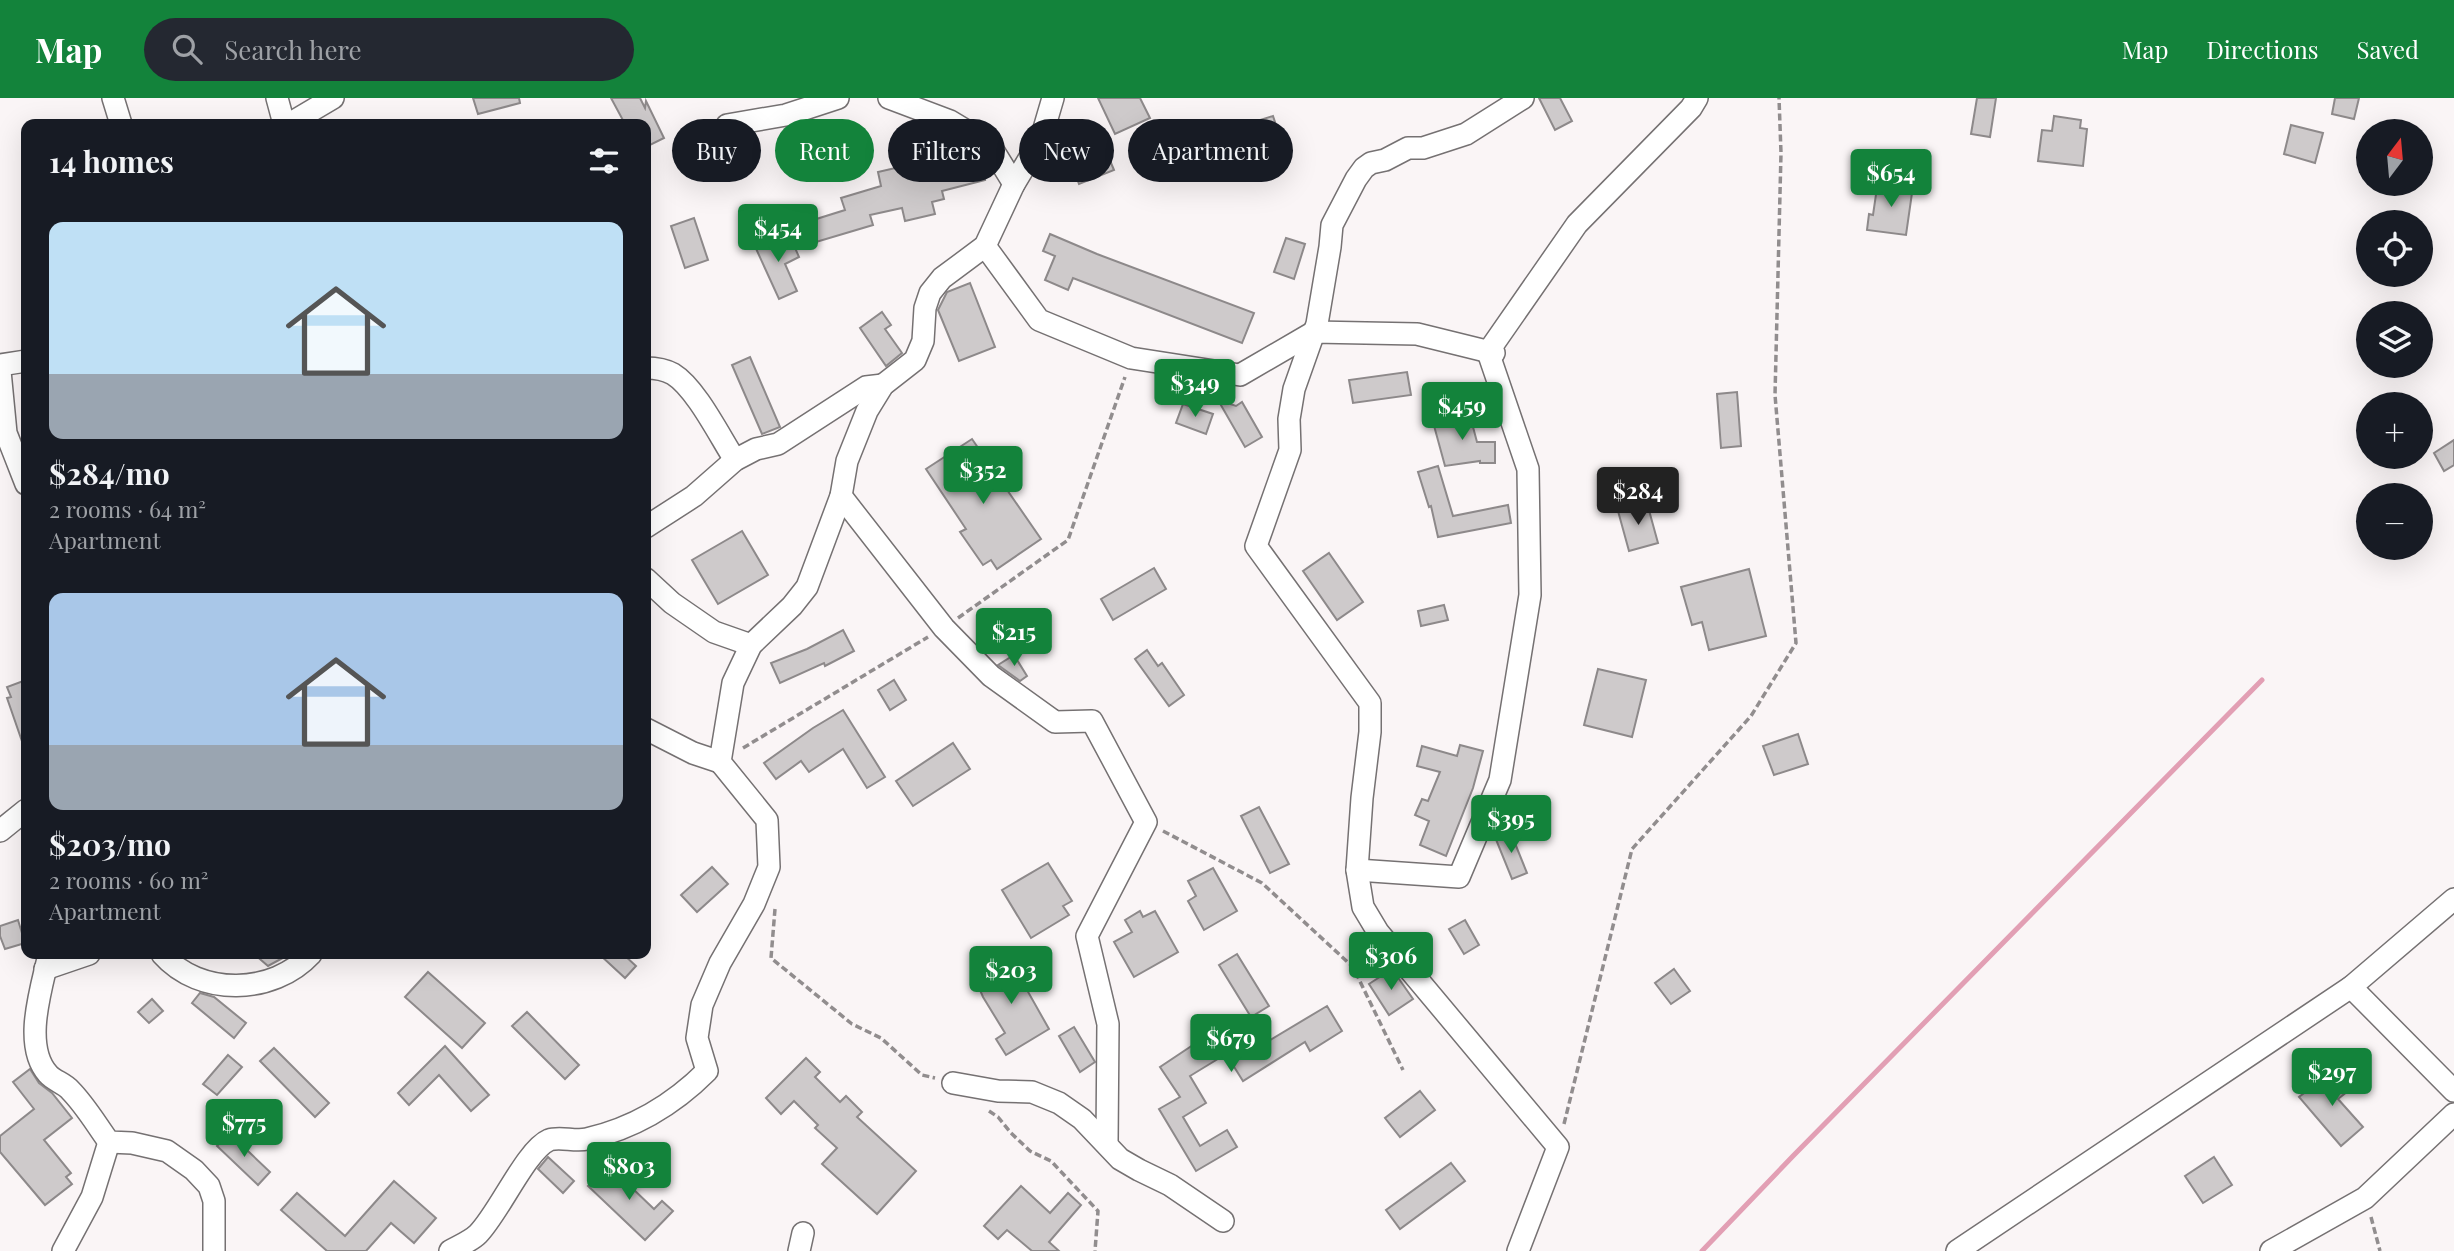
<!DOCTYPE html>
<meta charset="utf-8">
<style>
:root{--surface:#171b24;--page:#242831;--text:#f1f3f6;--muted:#9ea1a6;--accent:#13833b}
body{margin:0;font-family:"Playfair Display",serif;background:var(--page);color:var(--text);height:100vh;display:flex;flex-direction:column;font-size:26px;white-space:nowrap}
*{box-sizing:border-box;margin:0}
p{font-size:23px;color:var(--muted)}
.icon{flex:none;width:38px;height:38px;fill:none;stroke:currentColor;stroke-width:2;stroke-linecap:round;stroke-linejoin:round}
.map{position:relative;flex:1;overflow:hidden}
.sheet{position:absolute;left:21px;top:21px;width:630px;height:840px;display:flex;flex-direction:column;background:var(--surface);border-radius:14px;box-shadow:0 7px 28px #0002}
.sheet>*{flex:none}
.banner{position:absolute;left:672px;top:21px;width:665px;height:63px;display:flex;gap:14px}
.needle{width:46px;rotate:16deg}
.buttons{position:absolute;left:2356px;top:21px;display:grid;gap:14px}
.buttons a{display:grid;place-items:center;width:77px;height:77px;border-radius:50%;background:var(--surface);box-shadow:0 7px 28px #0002;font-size:35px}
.price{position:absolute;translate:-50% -60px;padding:0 16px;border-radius:7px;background:var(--accent);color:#fff;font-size:23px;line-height:46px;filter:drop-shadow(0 2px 4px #0008)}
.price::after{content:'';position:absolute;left:50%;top:42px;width:21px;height:16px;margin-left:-10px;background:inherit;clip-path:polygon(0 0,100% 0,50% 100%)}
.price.selected{background:#222;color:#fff}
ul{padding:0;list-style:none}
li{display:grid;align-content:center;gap:14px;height:371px;padding:0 28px}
li span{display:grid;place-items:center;height:217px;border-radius:14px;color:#555}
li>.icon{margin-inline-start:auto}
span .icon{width:126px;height:126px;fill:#fffc;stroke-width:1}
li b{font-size:30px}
h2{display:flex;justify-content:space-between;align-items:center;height:84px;padding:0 28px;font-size:30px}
.chip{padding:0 24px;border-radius:32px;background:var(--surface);box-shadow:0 7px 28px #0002;font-size:24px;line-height:63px}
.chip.selected{background:var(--accent);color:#fff}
header{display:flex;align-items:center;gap:42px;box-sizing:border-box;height:98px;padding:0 35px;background:var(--accent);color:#fff}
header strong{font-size:33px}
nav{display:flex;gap:38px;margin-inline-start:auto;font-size:24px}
.search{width:490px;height:63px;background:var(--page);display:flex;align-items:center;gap:18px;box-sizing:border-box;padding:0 24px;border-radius:38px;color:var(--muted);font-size:26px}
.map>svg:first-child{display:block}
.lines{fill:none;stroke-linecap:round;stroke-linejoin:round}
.stream{stroke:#e29fb4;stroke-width:5}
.building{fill:#cecacb;stroke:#8d898a;stroke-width:2}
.minor-casing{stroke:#757172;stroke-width:24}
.path{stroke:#918d8e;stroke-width:3.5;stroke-dasharray:7 3.5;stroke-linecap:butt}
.minor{stroke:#fff;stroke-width:21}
</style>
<header>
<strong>Map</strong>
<div class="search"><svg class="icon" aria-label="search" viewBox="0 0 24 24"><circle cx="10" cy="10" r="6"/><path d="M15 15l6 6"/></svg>Search here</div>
<nav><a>Map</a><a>Directions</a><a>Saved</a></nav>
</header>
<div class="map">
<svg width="2454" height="1153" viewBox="0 0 2454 1153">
<rect width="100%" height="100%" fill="#faf5f6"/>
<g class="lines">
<!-- stream -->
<polyline class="stream" points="1702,1153 1793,1058 2262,582"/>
</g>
<!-- building -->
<g class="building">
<polygon points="473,0 519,0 520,5 478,16"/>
<polygon points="611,0 640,0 645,10 646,3 664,40 646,49 646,26 625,26"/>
<polygon points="1098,0 1140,0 1150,20 1115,36"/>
<polygon points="1539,0 1560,0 1572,23 1555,32"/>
<polygon points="1977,0 1996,0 1990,39 1971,36"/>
<polygon points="2335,0 2359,0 2354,21 2332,16"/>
<polygon points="1273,18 1280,39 1210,61 1203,40"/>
<polygon points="2054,18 2081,22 2080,30 2087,31 2083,68 2038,63 2042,32 2052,33"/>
<polygon points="2291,27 2323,35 2315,65 2284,56"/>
<polygon points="973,52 978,55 985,82 942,93 944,101 932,104 935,116 905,123 902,110 870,117 873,127 816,144 810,123 845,112 841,100 881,88 878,74"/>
<polygon points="1106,53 1114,72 1079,86 1072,67"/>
<polygon points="1878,83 1913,88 1906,137 1867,132 1869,116 1873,117"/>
<polygon points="694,120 708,162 685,170 671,128"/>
<polygon points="770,136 776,150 792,143 799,159 785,166 797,193 779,201 753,144"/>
<polygon points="1050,136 1097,156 1254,215 1242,245 1073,180 1068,192 1045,182 1055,158 1043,153"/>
<polygon points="1286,140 1305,146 1294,181 1274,174"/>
<polygon points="970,185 995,249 959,263 938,212 947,194"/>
<polygon points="882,214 891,227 885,231 902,255 886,268 860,230"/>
<polygon points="750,259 780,329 762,336 732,267"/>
<polygon points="1407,274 1411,297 1353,305 1349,282"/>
<polygon points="1737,294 1741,348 1721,350 1717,296"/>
<polygon points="1218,302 1236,308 1242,304 1262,339 1245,349"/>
<polygon points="1183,306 1213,316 1206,336 1176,325"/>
<polygon points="1469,314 1477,344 1495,344 1495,365 1480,365 1480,363 1445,368 1433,324"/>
<polygon points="972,341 1041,441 997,471 991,462 983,467 960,434 966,431 926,371"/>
<polygon points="2454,342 2454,367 2444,373 2434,355"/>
<polygon points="1438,368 1453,418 1508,407 1511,425 1438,439 1431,408 1429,409 1418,374"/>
<polygon points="1647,405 1658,445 1629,453 1618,413"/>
<polygon points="742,433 768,477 718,506 692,462"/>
<polygon points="1329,455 1363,504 1337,522 1303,473"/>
<polygon points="1154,470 1166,491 1113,522 1101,501"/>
<polygon points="1749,471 1766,538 1709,552 1702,524 1692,527 1681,489"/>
<polygon points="1444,507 1448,522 1421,528 1418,513"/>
<polygon points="843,532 854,553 825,568 824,565 780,585 771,565 807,551"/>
<polygon points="1147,552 1158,568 1162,565 1184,597 1169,608 1135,561"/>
<polygon points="1014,557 1027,578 1020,583 998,567"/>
<polygon points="1598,571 1646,582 1632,639 1584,627"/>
<polygon points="26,582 26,649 24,649 7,600 11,599 7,589"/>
<polygon points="894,582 906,602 890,612 878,592"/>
<polygon points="843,612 885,679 867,690 843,651 809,674 801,663 776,681 764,665 813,630"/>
<polygon points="1798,636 1808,666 1774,677 1763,648"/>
<polygon points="953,645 970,671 913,708 896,683"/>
<polygon points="1460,647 1483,653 1473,690 1446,758 1420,747 1429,723 1415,717 1422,701 1428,703 1440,674 1417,668 1422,648 1457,658"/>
<polygon points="1259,709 1289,766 1270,775 1241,718"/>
<polygon points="1510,733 1527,775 1512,781 1495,739"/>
<polygon points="1048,765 1072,803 1063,808 1069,817 1031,840 1002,792"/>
<polygon points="712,769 728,786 697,814 681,797"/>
<polygon points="1213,770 1237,813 1204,832 1188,803 1196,798 1188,783"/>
<polygon points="1140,813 1143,819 1155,813 1178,854 1134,879 1114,844 1132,834 1125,822"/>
<polygon points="18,822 25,845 5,851 0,838 0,828"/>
<polygon points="1465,822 1479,847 1464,856 1449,831"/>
<polygon points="254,856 290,856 268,868"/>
<polygon points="599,856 623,856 636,868 625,880"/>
<polygon points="1237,856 1269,908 1251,919 1219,867"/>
<polygon points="1009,860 1049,931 1006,957 996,941 1005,935 983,899 974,878"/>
<polygon points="1392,871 1413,901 1389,917 1369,886"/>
<polygon points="1674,871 1690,893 1671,906 1655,885"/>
<polygon points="428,874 485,925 462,950 405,899"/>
<polygon points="200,895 214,899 246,925 234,940 192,905"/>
<polygon points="152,901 163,913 149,925 138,914"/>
<polygon points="1327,908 1342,933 1310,953 1305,944 1243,983 1226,956 1190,978 1206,1005 1183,1019 1200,1048 1227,1032 1237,1049 1196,1073 1159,1011 1180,999 1160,969 1235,919 1255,951"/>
<polygon points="527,914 579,967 565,981 512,928"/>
<polygon points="1074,929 1095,964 1080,974 1059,938"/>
<polygon points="445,948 489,997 471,1013 439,977 409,1007 398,995"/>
<polygon points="274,950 329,1005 315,1019 260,963"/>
<polygon points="228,957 242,969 217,997 203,986"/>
<polygon points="806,960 820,974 815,979 840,1004 846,998 862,1014 857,1019 916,1073 877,1116 822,1066 837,1050 815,1030 818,1027 794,1003 781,1016 766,1000"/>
<polygon points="30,971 39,985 52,995 72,1020 44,1042 71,1075 66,1079 72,1086 45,1107 0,1054 0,1038 34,1011 13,984"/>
<polygon points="2333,973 2348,993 2338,1001 2363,1029 2341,1048 2299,999"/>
<polygon points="1420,993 1435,1012 1400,1039 1385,1020"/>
<polygon points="229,1035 270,1074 258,1087 217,1048"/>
<polygon points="548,1059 574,1083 563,1095 538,1071"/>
<polygon points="2214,1059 2232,1087 2203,1105 2185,1078"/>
<polygon points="611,1064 634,1086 631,1089 654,1111 662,1103 673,1113 645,1142 588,1088"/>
<polygon points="1451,1065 1465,1083 1400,1131 1386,1112"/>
<polygon points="394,1083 436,1120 414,1145 391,1125 366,1153 327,1153 281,1112 297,1095 345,1138"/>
<polygon points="1021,1088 1050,1115 1068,1095 1081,1107 1049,1144 1059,1153 1032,1153 1007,1132 998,1141 984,1128"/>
</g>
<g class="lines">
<defs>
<g id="minor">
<polyline points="113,0 121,26"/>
<polyline points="277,0 284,26"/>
<polyline points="889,0 950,23 990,47 1014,86"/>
<polyline points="289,26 333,0"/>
<polyline points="727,27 786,17 838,0"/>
<polyline points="985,148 1039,222 1131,260 1240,277 1314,234 1417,236 1494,255"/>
<polyline points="0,267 26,263"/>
<path d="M 646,270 C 655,270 664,271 673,276 C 696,290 720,339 735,362"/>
<polyline points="0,273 6,335 26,386"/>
<polyline points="841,398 944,530 991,578 1055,624 1092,623 1146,724 1087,838 1108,926 1107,1044"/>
<polyline points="646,429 694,398 735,362 756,351 778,346 866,289 883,287"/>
<polyline points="646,481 672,505 714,534 751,547"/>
<polyline points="646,631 693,655 720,664"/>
<polyline points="0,733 26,712"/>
<polyline points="1357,772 1459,779 1500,682 1530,497 1528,371 1488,254 1577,126 1691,10 1697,0"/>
<path d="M 49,856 C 42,889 22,947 48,976 C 54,983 64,985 70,992 C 85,1007 96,1026 109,1044 L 132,1045 L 167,1053 L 194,1072 L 209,1088 L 214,1103 L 214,1153"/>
<path d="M 162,856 C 200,899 273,897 311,856"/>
<polyline points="45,871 89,856"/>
<polyline points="2351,889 2454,993"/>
<polyline points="953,985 998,993 1032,994 1059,1005 1082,1021 1120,1061 1139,1072 1170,1087 1223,1123"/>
<polyline points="63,1153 92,1099 109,1044"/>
<path d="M 450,1153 C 459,1148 471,1143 478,1136 C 499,1115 526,1052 549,1042 C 560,1038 575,1044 587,1041 C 635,1030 673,1007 707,973 L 697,940 L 702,907 L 720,865 L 754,806 L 769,769 L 767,722 L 720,664 L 733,585 L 751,547 L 792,508 L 807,489 L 841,398 L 847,363 L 867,313 L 883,287 L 915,262 L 923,243 L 925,210 L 930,195 L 942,180 L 985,148 L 1014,86 L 1041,41 L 1053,0"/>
<polyline points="799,1153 803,1135"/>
<polyline points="1518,1153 1558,1049 1378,834 1363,809 1357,772 1362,700 1370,634 1370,605 1256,448 1290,352 1289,321 1294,291 1317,226 1330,149 1332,127 1356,81 1364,70 1371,65 1385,62 1408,50 1423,50 1466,36 1523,0"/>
<polyline points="1957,1153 2351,889 2454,801"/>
<polyline points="2271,1153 2365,1100 2454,1016"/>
</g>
</defs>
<!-- minor casing -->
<use href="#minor" class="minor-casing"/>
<!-- path -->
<g class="path">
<polyline points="958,520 1068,442 1125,279"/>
<polyline points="743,650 928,539"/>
<polyline points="1163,733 1262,785 1353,869 1403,972"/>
<polyline points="775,811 771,860 852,926 881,940 922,977 935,980"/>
<polyline points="989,1013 998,1019 1011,1035 1030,1053 1051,1063 1098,1113 1095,1153"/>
<polyline points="1564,1026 1632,751 1751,618 1796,545 1775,297 1781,55 1779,0"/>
<polyline points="2371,1119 2380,1153"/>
</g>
<!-- minor -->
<use href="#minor" class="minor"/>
</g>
</svg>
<div class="buttons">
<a><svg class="needle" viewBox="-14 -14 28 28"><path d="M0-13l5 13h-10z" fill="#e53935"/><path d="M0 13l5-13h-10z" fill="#9ea1a6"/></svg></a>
<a><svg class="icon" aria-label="locate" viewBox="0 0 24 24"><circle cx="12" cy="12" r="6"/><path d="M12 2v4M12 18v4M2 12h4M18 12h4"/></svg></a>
<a><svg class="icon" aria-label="layers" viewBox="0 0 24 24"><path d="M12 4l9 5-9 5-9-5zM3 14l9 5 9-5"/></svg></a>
<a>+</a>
<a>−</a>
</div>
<b class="price" style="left:1891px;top:111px">$654</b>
<b class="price" style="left:778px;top:166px">$454</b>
<b class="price" style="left:1195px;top:321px">$349</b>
<b class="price" style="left:1462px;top:344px">$459</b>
<b class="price" style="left:983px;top:408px">$352</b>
<b class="price selected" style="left:1638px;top:429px">$284</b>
<b class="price" style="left:1014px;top:570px">$215</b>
<b class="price" style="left:1511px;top:757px">$395</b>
<b class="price" style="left:1391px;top:894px">$306</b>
<b class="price" style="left:1011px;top:908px">$203</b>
<b class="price" style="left:1231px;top:976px">$679</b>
<b class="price" style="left:2332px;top:1010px">$297</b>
<b class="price" style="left:244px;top:1061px">$775</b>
<b class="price" style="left:629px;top:1104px">$803</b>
<div class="banner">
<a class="chip">Buy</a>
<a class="chip selected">Rent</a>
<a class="chip">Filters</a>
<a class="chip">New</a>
<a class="chip">Apartment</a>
</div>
<section class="sheet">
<h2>14 homes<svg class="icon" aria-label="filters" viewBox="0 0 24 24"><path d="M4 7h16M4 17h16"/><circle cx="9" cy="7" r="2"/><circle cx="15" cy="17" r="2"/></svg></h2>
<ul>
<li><span style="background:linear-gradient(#bfe0f5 70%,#9aa5b1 0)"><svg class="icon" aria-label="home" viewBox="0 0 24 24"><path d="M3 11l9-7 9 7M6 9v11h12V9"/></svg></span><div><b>$284/mo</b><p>2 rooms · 64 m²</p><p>Apartment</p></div></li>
<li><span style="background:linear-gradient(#a9c7e8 70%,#9aa5b1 0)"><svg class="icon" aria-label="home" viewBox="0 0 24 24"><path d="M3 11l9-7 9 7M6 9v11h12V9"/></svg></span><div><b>$203/mo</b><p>2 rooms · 60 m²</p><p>Apartment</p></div></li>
</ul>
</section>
</div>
